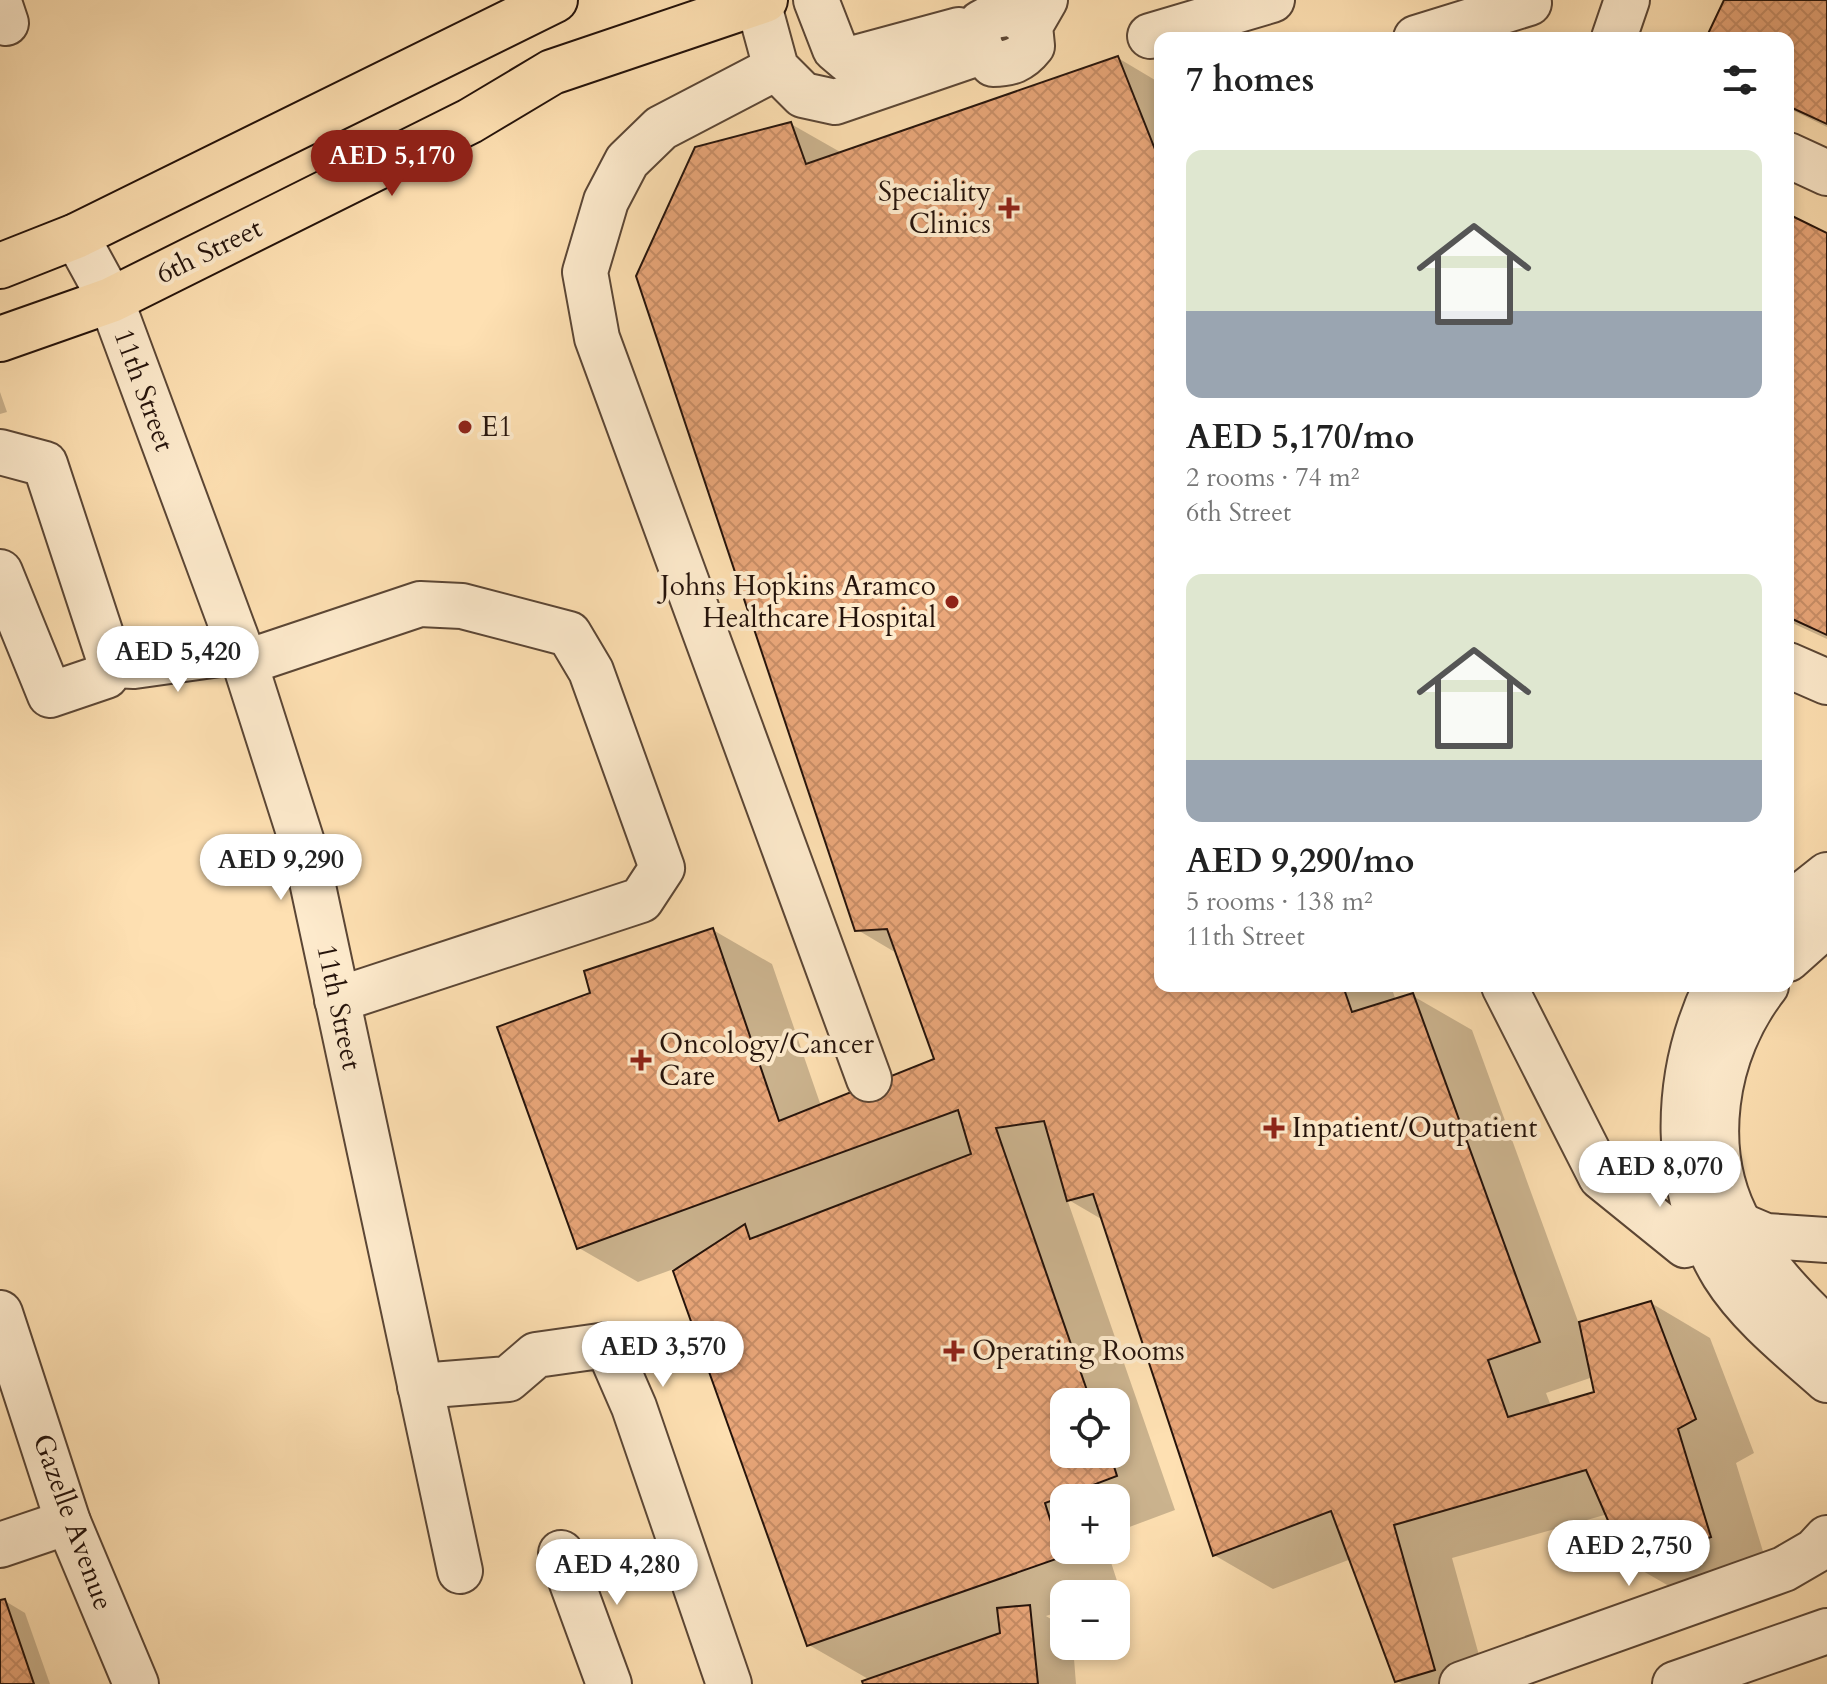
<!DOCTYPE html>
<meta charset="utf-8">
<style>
:root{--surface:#fff;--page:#f2f2f2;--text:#222;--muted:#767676;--accent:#8f2418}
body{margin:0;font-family:Cardo,serif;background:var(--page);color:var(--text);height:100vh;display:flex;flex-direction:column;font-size:30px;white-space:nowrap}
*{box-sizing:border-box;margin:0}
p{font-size:26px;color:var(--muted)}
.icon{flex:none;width:44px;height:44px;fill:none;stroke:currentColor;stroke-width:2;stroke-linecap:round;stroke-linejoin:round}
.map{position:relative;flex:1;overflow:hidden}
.details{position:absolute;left:1154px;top:32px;width:640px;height:960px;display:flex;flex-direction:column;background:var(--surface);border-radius:16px;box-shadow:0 4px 12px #0003}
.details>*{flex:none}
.controls{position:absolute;left:1050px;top:1388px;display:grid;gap:16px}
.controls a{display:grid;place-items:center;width:80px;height:80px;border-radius:16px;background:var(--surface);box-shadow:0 4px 12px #0003;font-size:40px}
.price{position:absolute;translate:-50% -68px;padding:0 18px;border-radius:28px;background:#fff;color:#222;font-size:26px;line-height:52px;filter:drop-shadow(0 2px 4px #0008)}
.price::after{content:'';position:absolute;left:50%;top:48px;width:24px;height:18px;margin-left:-12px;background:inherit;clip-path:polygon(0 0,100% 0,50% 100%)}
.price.on{background:var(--accent);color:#fff}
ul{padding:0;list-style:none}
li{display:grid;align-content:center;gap:16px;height:424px;padding:0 32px}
li span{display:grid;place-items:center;height:248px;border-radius:16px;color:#555}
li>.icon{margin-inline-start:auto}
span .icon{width:144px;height:144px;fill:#fffc;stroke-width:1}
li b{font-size:34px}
h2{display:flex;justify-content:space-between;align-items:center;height:96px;padding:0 32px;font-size:34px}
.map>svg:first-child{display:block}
.shadow{fill:#0003;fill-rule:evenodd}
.building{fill:url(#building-cross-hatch);stroke:#25130b;stroke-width:2}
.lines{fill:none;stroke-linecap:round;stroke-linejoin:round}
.minor-casing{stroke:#5b4635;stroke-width:48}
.major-casing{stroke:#25130b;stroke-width:48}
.minor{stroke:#feebcd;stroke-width:44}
.major{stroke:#fee0b2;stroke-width:44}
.poi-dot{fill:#8f2418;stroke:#feebcd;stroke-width:3}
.labels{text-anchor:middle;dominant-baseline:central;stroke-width:8;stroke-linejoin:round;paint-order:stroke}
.poi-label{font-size:28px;fill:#25130b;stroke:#feebcd;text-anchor:start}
.street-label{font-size:28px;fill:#25130b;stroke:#feebcd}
</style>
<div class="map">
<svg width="1827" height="1684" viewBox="0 0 1827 1684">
<defs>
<pattern id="building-cross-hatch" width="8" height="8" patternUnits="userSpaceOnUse" patternTransform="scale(2)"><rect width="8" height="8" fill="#e9a679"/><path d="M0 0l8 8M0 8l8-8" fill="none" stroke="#c88e67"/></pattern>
</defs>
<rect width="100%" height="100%" fill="#fee0b2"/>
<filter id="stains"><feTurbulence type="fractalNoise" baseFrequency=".0025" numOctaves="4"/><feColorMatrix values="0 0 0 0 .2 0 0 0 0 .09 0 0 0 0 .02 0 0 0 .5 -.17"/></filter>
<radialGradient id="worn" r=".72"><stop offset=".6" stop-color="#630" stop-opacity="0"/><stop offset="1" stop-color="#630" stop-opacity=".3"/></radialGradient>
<!-- shadow -->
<g class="shadow">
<polygon points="1726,0 1827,0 1827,127 1788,108 1788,38 1708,38"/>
<path d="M 1118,58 L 1160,83 L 1160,986 L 1391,986 L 1396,1001 L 1413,996 L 1472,1030 L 1579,1324 L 1651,1303 L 1710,1338 L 1754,1453 L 1736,1463 L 1769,1571 L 1688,1597 L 1629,1563 L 1608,1514 L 1452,1558 L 1487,1684 L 1402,1684 L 1397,1681 L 1351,1559 L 1273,1589 L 1214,1555 L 1103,1220 L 1067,1199 L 1175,1510 L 1116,1532 L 1116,1498 L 1064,1498 L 1064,1550 L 1107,1550 L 1120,1590 L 1110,1594 L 1064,1594 L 1064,1610 L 1046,1616 L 1064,1627 L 1064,1646 L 1073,1646 L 1076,1684 L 865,1684 L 870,1680 L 809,1645 L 682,1266 L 638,1282 L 579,1248 L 592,994 L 713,930 L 772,964 L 821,1106 L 937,1060 L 898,954 L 856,929 L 791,124 L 842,153 ZM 1593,1377 L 1597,1393 L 1551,1406 L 1546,1393 ZM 1064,1402 L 1116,1402 L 1116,1454 L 1064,1454 Z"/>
<polygon points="1788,216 1827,235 1827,639 1788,621"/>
<polygon points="0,392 7,412 0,414"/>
<polygon points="5,1601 25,1613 50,1684 0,1684 0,1603"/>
</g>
<!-- building -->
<g class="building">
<polygon points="1724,0 1827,0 1827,124 1788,106 1788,38 1706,38"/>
<polygon points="1118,56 1160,162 1160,986 1343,986 1352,1012 1413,993 1540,1342 1488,1360 1508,1417 1594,1392 1579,1322 1651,1301 1696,1419 1678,1429 1711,1537 1627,1564 1586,1470 1394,1525 1435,1670 1395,1682 1331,1511 1213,1556 1093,1194 1067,1201 1044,1121 996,1128 1091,1402 1064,1402 1064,1454 1110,1454 1117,1476 1045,1503 1062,1557 807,1646 673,1271 745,1224 750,1239 971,1154 958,1110 577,1249 497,1027 590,993 584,971 713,928 779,1121 934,1059 887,929 855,931 636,276 695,147 791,122 806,164"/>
<polygon points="1788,214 1827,233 1827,635 1788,617"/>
<polygon points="5,1599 34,1684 0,1684 0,1600"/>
<polygon points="1030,1605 1038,1684 863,1684 862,1681 1000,1633 997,1608"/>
</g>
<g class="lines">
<defs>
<g id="minor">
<polyline points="816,0 835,49 848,60 959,30"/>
<polyline points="758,2 776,68 803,95 835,102 981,52"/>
<polyline points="0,5 6,23"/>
<path d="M 1030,26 L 1012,13 L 994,16 L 981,23 C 976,42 979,50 993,64 C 1010,64 1021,60 1032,46 L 1030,26 L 1045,0"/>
<polyline points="1150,36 1272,0"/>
<polyline points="1416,38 1529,3"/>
<polyline points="1614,38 1627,0"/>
<polyline points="776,68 661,128 627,161 606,201 585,272 597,338 869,1079"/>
<polyline points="1788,155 1827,173"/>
<polyline points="76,236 111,300 241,651 307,858 460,1571"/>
<polyline points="0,452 45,464 111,665 106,676 50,695 0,572"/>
<polyline points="244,663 420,604 462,606 569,634 591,671 662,868 641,900 337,1000"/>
<polyline points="111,665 134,666 241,651"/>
<polyline points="1788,665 1827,682"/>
<polyline points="1788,906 1827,875"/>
<polyline points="1788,959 1827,924"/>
<polyline points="1504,986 1601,1177 1685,1245 1740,1225 1766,1236 1827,1240"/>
<path d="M 1716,986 C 1672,1078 1671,1187 1724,1275 C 1749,1315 1792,1349 1827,1380"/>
<path d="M 1766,986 C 1714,1052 1698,1152 1741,1227 C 1763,1266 1795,1299 1827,1330"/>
<polyline points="0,1313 68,1522 136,1684"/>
<polyline points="420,1386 508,1379 536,1355 607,1345 634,1407 729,1684"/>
<polyline points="0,1545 68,1522"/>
<polyline points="561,1553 609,1684"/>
<polyline points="1462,1684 1784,1569 1815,1551 1827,1538"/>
<polyline points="1675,1684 1827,1631"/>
</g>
<g id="major">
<polyline points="0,266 76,236 555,0"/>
<polyline points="0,339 111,300 470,121 552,72 765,0"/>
</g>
</defs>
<!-- minor casing -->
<use href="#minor" class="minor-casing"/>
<!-- major casing -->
<use href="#major" class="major-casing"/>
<!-- minor -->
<use href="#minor" class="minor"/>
<!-- major -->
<use href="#major" class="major"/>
</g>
<!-- markers -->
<g class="poi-dot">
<path d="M1005 196h8v8h8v8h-8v8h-8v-8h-8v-8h8z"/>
<circle cx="465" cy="427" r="8"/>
<circle cx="952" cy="602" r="8"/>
<path d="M637 1048h8v8h8v8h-8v8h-8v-8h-8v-8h8z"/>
<path d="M1270 1116h8v8h8v8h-8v8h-8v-8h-8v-8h8z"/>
<path d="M950 1339h8v8h8v8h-8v8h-8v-8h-8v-8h8z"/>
</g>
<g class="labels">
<!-- poi labels -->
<g class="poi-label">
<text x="991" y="192" text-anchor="end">Speciality<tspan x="991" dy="32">Clinics</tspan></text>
<text x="481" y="427">E1</text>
<text x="936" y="586" text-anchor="end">Johns Hopkins Aramco<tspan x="936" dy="32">Healthcare Hospital</tspan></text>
<text x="659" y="1044">Oncology/Cancer<tspan x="659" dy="32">Care</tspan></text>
<text x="1292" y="1128">Inpatient/Outpatient</text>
<text x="972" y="1351">Operating Rooms</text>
</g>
<!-- street labels -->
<g class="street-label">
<text transform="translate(209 251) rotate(-26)">6th Street</text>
<text transform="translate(144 390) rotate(70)">11th Street</text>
<text transform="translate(339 1007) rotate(78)">11th Street</text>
<text transform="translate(73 1522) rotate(70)">Gazelle Avenue</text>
</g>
</g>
<rect width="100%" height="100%" filter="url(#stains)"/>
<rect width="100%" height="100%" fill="url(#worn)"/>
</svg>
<div class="controls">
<a><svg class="icon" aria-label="locate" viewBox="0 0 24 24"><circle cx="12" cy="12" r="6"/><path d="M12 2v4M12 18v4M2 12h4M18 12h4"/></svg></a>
<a>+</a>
<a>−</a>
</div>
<b class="price on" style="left:392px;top:198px">AED 5,170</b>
<b class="price" style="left:178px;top:694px">AED 5,420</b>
<b class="price" style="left:281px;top:902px">AED 9,290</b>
<b class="price" style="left:1660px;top:1209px">AED 8,070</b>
<b class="price" style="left:663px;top:1389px">AED 3,570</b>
<b class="price" style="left:1629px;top:1588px">AED 2,750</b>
<b class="price" style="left:617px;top:1607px">AED 4,280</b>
<section class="details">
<h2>7 homes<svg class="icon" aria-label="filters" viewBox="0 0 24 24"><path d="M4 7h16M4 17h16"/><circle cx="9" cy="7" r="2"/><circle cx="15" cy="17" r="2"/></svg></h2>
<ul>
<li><span style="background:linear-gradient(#dfe7d0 65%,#9aa5b1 0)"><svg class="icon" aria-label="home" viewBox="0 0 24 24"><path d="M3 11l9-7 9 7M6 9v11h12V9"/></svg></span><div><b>AED 5,170/mo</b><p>2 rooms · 74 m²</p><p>6th Street</p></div></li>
<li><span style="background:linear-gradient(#dfe7d0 75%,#9aa5b1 0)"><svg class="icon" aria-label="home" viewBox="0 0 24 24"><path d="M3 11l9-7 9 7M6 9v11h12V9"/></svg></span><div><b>AED 9,290/mo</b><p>5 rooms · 138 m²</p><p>11th Street</p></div></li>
</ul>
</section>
</div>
